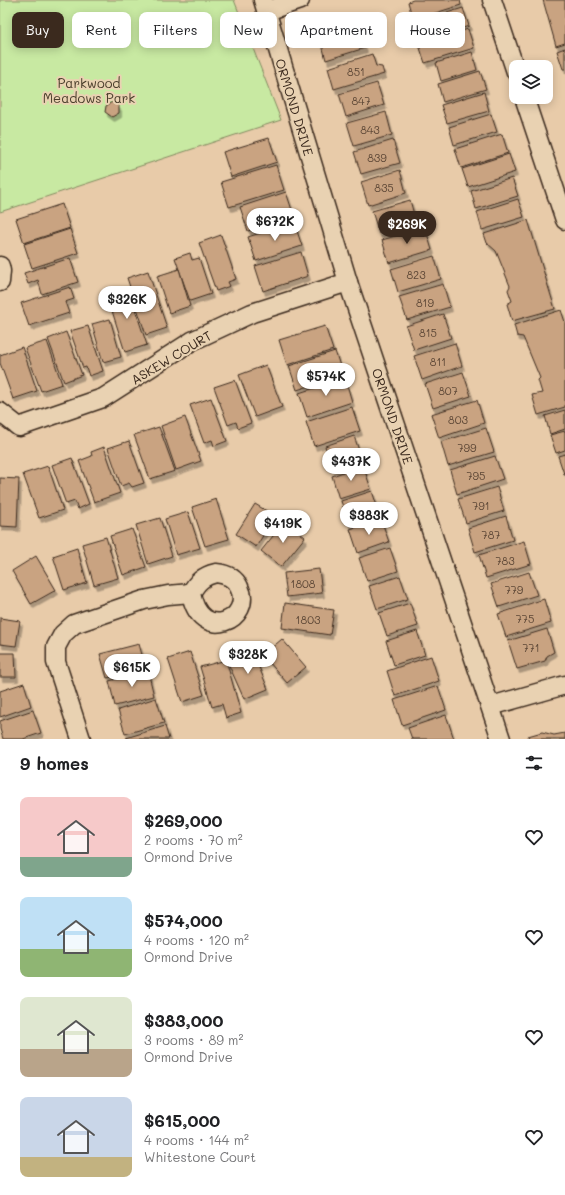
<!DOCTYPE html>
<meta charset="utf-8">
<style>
:root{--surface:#fff;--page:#f2f2f2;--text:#202124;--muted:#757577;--accent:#3b2a1e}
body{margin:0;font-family:Mali,sans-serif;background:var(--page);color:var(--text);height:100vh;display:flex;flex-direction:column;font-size:15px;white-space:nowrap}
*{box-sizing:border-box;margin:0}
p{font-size:13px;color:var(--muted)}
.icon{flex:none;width:22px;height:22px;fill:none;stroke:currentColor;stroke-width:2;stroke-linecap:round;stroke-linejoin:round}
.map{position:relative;height:739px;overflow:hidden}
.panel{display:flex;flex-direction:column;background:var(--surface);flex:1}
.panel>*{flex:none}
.top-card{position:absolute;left:12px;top:12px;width:541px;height:36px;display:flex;gap:8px}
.fabs{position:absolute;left:509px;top:60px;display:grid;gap:8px}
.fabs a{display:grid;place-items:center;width:44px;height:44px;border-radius:8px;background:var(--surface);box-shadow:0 2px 10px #0003;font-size:20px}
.price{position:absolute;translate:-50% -34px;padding:0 9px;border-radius:14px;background:#fff;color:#222;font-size:13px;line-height:26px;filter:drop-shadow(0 1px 2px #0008)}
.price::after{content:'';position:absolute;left:50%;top:24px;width:12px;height:9px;margin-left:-6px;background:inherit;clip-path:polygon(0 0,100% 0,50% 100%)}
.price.on{background:var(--accent);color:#fff}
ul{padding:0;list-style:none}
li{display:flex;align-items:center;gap:12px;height:100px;padding:0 20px}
li span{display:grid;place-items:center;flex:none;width:112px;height:80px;border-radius:8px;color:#555}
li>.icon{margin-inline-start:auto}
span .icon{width:48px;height:48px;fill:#fffc;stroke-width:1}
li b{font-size:17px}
h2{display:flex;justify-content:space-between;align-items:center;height:48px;padding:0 20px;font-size:17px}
.tag{padding:0 14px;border-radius:8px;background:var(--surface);box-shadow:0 2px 10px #0003;font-size:14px;line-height:36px}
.tag.on{background:var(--accent);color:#fff}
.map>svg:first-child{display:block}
.green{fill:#c8e9a2;stroke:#828a60}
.building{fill:#c9a381;stroke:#3b2a1e;filter:url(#shadow)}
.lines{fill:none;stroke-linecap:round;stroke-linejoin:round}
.street-casing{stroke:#3b2a1e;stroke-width:21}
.street{stroke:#e9d2b2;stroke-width:18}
.labels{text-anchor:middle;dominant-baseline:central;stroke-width:4;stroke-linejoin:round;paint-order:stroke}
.number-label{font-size:11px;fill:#5e4837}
.park-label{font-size:13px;fill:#493d2b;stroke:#e9d2b2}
.street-label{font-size:13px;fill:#3b2a1e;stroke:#e9d2b2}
</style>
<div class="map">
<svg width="565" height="739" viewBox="0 0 565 739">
<defs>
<filter id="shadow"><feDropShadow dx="2.5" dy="4.5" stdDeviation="0" flood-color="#0004"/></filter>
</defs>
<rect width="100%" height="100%" fill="#e8cba9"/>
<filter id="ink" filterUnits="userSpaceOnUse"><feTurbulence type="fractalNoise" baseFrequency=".025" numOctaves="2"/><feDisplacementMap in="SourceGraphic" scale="8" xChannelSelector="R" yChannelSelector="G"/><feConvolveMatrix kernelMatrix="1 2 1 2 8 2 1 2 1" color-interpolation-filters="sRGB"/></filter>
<g filter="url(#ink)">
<!-- green -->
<polygon class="green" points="0,0 234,0 281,120 0,212"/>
<!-- building -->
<g class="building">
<polygon points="413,0 460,0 461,5 413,20 408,2"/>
<polygon points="543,0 565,0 565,43 556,46"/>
<polygon points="463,8 469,26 420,42 414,23"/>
<polygon points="358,26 365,48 326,60 320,37"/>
<polygon points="468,29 474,48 425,63 419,45"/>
<polygon points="565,48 565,69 563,69 557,51"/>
<polygon points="472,52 477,70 441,81 436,63"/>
<polygon points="372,54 376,66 382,67 384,74 334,89 328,68"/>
<polygon points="480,71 486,89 443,102 438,84"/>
<polygon points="377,83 384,105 346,117 339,94"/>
<polygon points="484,92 489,111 447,123 441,105"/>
<polygon points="112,102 119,106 119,113 112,117 105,112 106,106"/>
<polygon points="386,112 392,135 354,146 347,123"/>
<polygon points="491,114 497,132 454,145 449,127"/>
<polygon points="502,134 508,153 461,168 455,149"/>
<polygon points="269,138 277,162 231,177 223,152"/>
<polygon points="393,140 400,163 361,174 354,152"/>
<polygon points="509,154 515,172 468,187 462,169"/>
<polygon points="276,165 284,190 229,207 221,182"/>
<polygon points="400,170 406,193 368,205 361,182"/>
<polygon points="512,178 518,196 476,209 471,191"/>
<polygon points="286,192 294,216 248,231 240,207"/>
<polygon points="518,199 524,217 482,230 477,212"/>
<polygon points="410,200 416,222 379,234 372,211"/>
<polygon points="62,204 70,228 24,243 16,219"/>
<polygon points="528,220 555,309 512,321 507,304 512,301 508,290 510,286 496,251 487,243 484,234"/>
<polygon points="294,222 302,246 256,261 248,237"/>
<polygon points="425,227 432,250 389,263 382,240"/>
<polygon points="70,229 78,253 32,268 24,244"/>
<polygon points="221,235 236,279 228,282 230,286 216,291 199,243"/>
<polygon points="301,252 308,276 263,291 255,266"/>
<polygon points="190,253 192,260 199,258 211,294 190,301 175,258"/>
<polygon points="434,256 441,279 398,292 391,269"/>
<polygon points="70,258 78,282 42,294 38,280 28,284 24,273"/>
<polygon points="179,269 190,306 169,313 157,276"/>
<polygon points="148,271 167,328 146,335 127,278"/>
<polygon points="443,284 450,307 407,320 399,297"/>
<polygon points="70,287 74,299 65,302 69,313 29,326 21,303"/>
<polygon points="128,288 147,345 125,352 107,295"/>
<polygon points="561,310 565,322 565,407 538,415 532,395 542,393 538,380 540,378 523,337 517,336 514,325"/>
<polygon points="443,314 451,338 414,350 406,326"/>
<polygon points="110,319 121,357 103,362 92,324"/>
<polygon points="88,326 103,371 89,376 86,367 83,368 70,331"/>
<polygon points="325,326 333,350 287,365 279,340"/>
<polygon points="66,332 82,375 64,382 48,339"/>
<polygon points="47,341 62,384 41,391 25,348"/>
<polygon points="455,343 462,366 422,380 414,356"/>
<polygon points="22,347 37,391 13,399 0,363 0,355"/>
<polygon points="335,351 343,375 297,390 289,366"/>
<polygon points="266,365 282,407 255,417 239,375"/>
<polygon points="463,372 471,396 433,408 425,384"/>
<polygon points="345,378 352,402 307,417 299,393"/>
<polygon points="235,380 251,423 238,428 236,422 228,425 214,387"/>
<polygon points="211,398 227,441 214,446 212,440 204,443 190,405"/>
<polygon points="477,400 484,423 439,438 431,414"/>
<polygon points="352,407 360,431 314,446 306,422"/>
<polygon points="565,410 565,429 550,434 545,416"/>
<polygon points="185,417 201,461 176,470 161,426"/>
<polygon points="159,427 175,471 150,479 134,435"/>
<polygon points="486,428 494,452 448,466 441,442"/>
<polygon points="565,431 565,450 556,453 550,435"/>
<polygon points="354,436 362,459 333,469 325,446"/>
<polygon points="129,441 144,483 132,487 129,483 121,486 108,448"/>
<polygon points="104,447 120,493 94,502 79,461 92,456 91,452"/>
<polygon points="565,454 565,474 564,474 558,456"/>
<polygon points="495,456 503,479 457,494 450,470"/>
<polygon points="72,458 89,504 78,509 75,501 66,504 52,465"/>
<polygon points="363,465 371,489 339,499 332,476"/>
<polygon points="48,466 63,510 39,518 23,474"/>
<polygon points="0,478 19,479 17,527 0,526"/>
<polygon points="497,487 504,511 466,523 458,499"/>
<polygon points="372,491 380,515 349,525 341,501"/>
<polygon points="216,499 229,539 205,546 192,507"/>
<polygon points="255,504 275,516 256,547 236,534"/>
<polygon points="188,512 200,548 176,555 165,519"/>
<polygon points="506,516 513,540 475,552 468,528"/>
<polygon points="160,518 172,556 148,564 136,525"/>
<polygon points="381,519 389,542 358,553 350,529"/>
<polygon points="285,521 305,537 281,567 261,551"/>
<polygon points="132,529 146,567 123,575 110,536"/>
<polygon points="106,537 118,578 94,585 82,544"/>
<polygon points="524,541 531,564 486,578 479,555"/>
<polygon points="77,548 87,583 64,590 53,556"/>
<polygon points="390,548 398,571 367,581 359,558"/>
<polygon points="36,556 56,590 31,604 12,571"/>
<polygon points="319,569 322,593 287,597 284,573"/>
<polygon points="529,572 537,595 499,607 491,584"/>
<polygon points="400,576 408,599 377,609 369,586"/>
<polygon points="544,599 551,623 506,637 498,614"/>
<polygon points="285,603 334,610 330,635 282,628"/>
<polygon points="410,603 418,626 387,636 379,613"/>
<polygon points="0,618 20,621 16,646 0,644"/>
<polygon points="547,629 554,652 547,656 545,661 517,669 508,641"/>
<polygon points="417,631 425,655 394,665 386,641"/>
<polygon points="282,639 306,667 287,683 263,655"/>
<polygon points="139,644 146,669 107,678 100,654"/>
<polygon points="252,650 268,689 244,699 228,663 238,659 237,657"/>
<polygon points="190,652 204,695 182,702 168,659"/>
<polygon points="0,653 15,653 16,677 0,677"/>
<polygon points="431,656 439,681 395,696 387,671"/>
<polygon points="226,660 241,713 226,718 222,704 212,707 200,667"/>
<polygon points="148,671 154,696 115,706 109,681"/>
<polygon points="24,683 31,706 0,717 0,691"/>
<polygon points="438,686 446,710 402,725 394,700"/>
<polygon points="156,698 164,723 125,734 118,710"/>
<polygon points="33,710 41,733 23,739 3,739 0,729 0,721"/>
<polygon points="446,715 454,739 412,739 408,728"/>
<polygon points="165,726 169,739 127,739 126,738"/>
<polygon points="542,732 554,735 565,733 565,739 529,739 528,736"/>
</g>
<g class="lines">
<defs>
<g id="street">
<polyline points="263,0 348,282 501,739"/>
<polyline points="492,0 516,72"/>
<polyline points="267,11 300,0"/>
<polyline points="524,97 565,220"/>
<polyline points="0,266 1,271 0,282"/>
<polyline points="0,412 19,427 103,398 192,341 252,313 348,282"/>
<path d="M 216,573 C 226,574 235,578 239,587 C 255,619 200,645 191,593 C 197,582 203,576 216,573 Z"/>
<polyline points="491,706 565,685"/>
<polyline points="81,739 56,662 56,647 63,634 74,624 144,600 168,595 191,593"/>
</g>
</defs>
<!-- street casing -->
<use href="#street" class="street-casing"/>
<!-- street -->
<use href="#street" class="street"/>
</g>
</g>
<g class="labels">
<!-- number labels -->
<g class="number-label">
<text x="356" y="71">851</text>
<text x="361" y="100">847</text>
<text x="370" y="129">843</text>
<text x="377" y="157">839</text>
<text x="384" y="187">835</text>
<text x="416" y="274">823</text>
<text x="425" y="302">819</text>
<text x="428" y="332">815</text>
<text x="438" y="361">811</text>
<text x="448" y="390">807</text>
<text x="458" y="419">803</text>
<text x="467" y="447">799</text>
<text x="476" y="475">795</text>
<text x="481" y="505">791</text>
<text x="491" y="534">787</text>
<text x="505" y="560">783</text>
<text x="303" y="583">1808</text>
<text x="514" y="589">779</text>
<text x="525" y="618">775</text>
<text x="308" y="619">1803</text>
<text x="531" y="647">771</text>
</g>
<!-- park labels -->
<g class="park-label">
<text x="89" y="82">Parkwood<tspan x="89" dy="15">Meadows Park</tspan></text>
</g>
<!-- street labels -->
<g class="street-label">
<text transform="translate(295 107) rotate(73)">ORMOND DRIVE</text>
<text transform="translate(171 357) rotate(-31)">ASKEW COURT</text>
<text transform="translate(393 416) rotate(71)">ORMOND DRIVE</text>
</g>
</g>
</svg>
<div class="fabs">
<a><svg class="icon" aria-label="layers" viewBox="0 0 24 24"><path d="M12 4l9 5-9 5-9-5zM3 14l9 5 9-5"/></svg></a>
</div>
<b class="price" style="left:275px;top:242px">$672K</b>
<b class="price on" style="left:407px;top:245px">$269K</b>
<b class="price" style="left:127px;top:320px">$326K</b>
<b class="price" style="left:326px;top:397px">$574K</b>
<b class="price" style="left:351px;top:482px">$437K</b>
<b class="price" style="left:369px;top:536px">$383K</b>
<b class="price" style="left:283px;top:544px">$419K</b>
<b class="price" style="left:248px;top:675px">$328K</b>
<b class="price" style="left:132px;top:688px">$615K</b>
<div class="top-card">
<a class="tag on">Buy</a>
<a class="tag">Rent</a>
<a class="tag">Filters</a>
<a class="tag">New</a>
<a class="tag">Apartment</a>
<a class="tag">House</a>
</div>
</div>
<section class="panel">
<h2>9 homes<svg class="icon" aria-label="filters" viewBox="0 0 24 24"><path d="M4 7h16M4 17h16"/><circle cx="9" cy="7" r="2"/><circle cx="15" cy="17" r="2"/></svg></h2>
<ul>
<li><span style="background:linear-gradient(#f6c9c9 75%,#7fa58c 0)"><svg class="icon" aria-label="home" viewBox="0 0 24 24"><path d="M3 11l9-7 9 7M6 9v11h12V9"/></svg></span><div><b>$269,000</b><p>2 rooms · 70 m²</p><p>Ormond Drive</p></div><svg class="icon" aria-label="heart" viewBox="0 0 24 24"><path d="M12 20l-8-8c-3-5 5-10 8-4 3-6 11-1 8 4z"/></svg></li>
<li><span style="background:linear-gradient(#bfe0f5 65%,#8fb573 0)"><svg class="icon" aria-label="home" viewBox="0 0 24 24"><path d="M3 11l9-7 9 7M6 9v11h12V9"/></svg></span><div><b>$574,000</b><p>4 rooms · 120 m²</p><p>Ormond Drive</p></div><svg class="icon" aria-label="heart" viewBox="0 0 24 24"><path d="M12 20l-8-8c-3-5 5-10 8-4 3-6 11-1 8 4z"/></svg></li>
<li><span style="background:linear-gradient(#dfe7d0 65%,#b9a48a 0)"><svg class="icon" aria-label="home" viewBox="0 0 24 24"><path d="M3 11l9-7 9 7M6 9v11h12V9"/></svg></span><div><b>$383,000</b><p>3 rooms · 89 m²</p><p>Ormond Drive</p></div><svg class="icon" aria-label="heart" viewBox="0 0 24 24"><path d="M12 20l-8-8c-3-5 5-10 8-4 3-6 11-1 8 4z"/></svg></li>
<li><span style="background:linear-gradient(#c9d6e8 75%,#c2b280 0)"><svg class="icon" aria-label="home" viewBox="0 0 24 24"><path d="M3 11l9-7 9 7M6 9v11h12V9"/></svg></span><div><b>$615,000</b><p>4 rooms · 144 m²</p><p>Whitestone Court</p></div><svg class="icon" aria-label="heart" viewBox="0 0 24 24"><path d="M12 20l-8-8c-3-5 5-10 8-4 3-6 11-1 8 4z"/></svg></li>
</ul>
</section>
